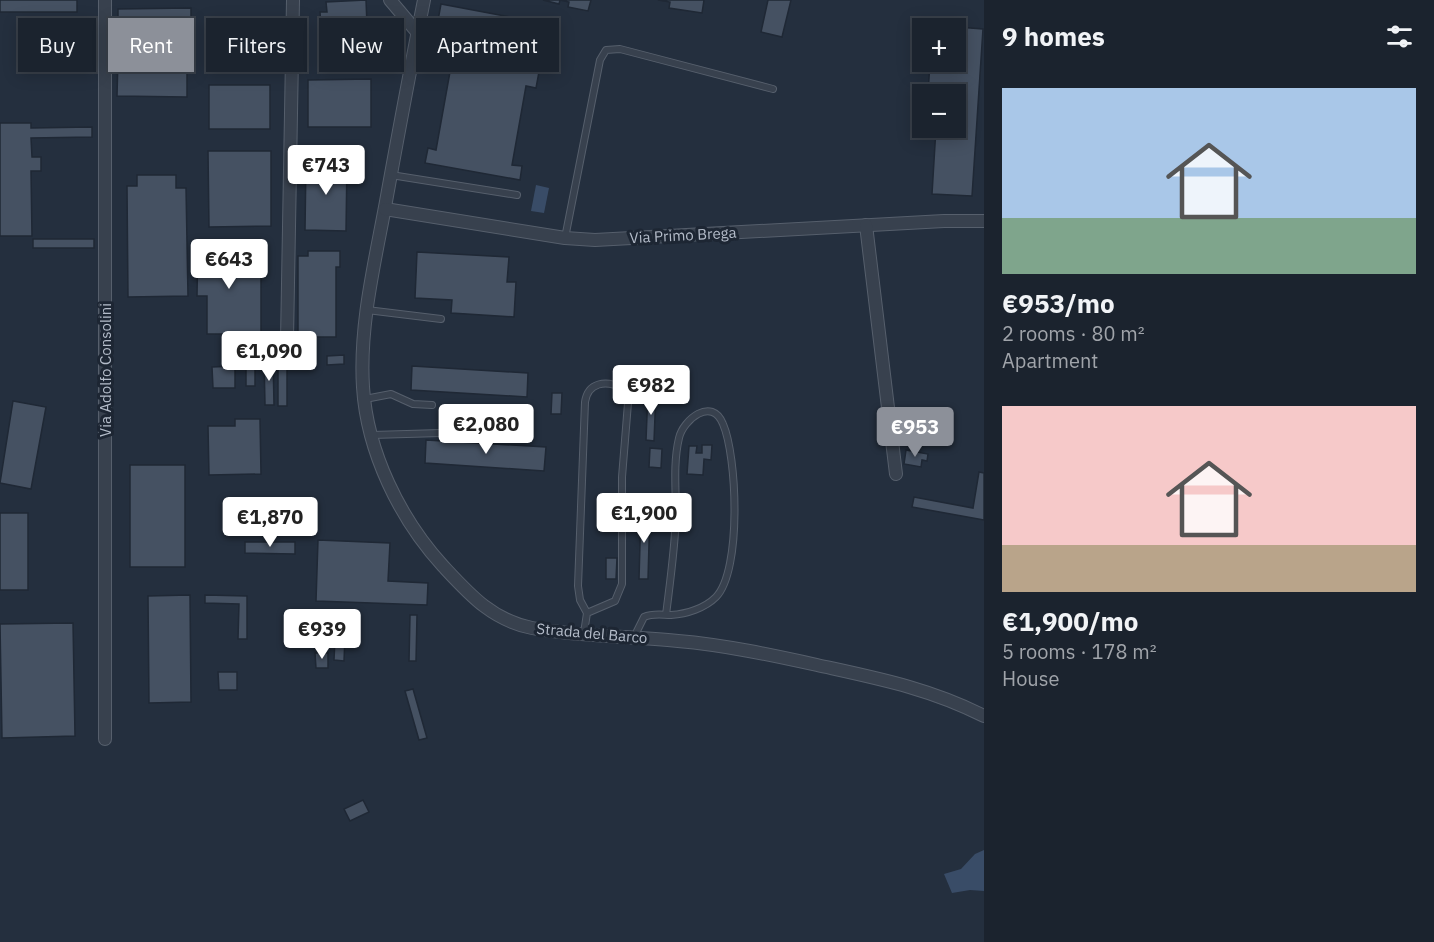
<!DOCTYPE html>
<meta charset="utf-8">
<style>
:root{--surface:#1b232e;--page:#282f3a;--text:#f1f3f6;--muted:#a0a4aa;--line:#39404a;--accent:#8c9099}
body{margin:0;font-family:"IBM Plex Sans",sans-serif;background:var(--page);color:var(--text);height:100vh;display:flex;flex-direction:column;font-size:22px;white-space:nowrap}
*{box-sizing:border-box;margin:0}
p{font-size:20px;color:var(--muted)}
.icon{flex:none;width:33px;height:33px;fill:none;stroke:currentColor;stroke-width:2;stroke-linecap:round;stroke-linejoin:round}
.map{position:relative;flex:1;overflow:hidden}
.details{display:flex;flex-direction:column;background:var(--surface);width:450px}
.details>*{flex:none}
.guide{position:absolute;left:18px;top:18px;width:570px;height:54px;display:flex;gap:12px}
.buttons{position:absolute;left:912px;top:18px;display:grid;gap:12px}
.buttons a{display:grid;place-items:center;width:54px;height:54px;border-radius:0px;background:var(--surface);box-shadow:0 3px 15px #0003,0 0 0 2px var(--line);font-size:30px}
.price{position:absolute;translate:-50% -51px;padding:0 14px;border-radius:6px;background:#fff;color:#222;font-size:20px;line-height:39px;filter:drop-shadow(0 2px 3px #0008)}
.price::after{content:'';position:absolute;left:50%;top:36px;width:18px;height:14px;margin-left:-9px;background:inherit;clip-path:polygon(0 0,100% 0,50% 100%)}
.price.selected{background:var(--accent);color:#fff}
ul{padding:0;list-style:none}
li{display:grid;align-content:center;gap:12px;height:318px;padding:0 18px}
li span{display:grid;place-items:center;height:186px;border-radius:0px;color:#555}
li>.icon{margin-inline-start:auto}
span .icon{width:108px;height:108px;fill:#fffc;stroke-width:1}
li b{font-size:26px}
h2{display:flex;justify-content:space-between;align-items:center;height:72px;padding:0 18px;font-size:26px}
.tag{padding:0 21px;border-radius:0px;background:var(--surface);box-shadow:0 3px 15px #0003,0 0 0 2px var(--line);font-size:21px;line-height:54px}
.tag.selected{background:var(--accent);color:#fff}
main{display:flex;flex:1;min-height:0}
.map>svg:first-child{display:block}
.water{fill:#394c67}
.building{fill:#455162;stroke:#1f2835;stroke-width:1.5}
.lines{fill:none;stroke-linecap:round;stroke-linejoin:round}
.service-casing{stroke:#565f6c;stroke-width:8}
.minor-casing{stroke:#565f6c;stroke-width:14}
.service{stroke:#38414e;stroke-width:6}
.minor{stroke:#38414e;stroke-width:12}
.labels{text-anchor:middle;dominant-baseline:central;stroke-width:6;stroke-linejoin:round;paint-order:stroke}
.street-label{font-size:15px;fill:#b4bcc9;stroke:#1d2633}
</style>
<main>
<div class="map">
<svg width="984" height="942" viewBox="0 0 984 942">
<rect width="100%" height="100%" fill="#242f3e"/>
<!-- water -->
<g class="water">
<polygon points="536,185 549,188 544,213 531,211"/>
<polygon points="984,850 984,891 970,890 952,893 944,874 961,869 975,854"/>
</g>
<!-- building -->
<g class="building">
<rect x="0" y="0" width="77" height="12"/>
<polygon points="366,0 367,25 321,27 320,12 327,12 326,2"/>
<polygon points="543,0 591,0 588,11 568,7 569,2 560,0 559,4"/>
<polygon points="658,0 704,0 702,13 669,8 670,2"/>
<polygon points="768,0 791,0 782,37 761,32"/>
<polygon points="441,4 558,26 553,53 436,31"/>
<polygon points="191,8 191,47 118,48 118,9"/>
<polygon points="933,17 958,18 958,27 983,29 972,196 932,194 936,128 956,128 956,94 928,94 930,62 956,62 956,28 932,28"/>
<polygon points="209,27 272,28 272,73 209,73"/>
<polygon points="445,56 539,72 536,88 526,86 512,165 522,166 520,180 425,163 428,148 436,150 450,72 443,71"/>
<polygon points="118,58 187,59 187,97 117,96"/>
<polygon points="371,79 371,127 308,127 308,80"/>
<rect x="209" y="85" width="61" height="44"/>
<polygon points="0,123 31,123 31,128 92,127 92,137 31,138 32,157 41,157 41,171 31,171 32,236 0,236"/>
<polygon points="208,151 271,151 271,226 209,227"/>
<polygon points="306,161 347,162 346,231 305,230"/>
<polygon points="137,175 176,175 176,188 186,188 188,296 128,297 127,186 137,186"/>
<rect x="33" y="239" width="61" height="9"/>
<polygon points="198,240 226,240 226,258 261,258 261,334 207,334 207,296 197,296"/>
<polygon points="308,251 340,251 340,267 336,267 336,337 298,337 298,256 308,256"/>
<polygon points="417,252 509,257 507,282 516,282 514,317 451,313 452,300 415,298"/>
<polygon points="268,344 269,352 257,352 257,345"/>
<polygon points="223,353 246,353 247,362 223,363"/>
<polygon points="344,355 344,364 327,365 327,356"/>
<polygon points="287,356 287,406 278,406 278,357"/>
<polygon points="264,358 273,358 274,405 265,405"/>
<polygon points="235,366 235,388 213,388 212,367"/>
<polygon points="412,366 528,373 527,397 411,390"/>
<rect x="246" y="367" width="9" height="19"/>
<polygon points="648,391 656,391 654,441 646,440"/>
<polygon points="552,393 562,393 561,414 551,414"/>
<polygon points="13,401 46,407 31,489 0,483"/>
<polygon points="235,419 260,419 261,474 209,475 208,426 235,426"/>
<polygon points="426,440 546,447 544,471 425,463"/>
<polygon points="702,445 712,445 711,460 704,459 703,475 687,474 689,446 697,446 696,453 702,453"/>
<polygon points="650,448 662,449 661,468 649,467"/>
<polygon points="906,450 928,454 927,461 922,460 921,467 904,464"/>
<rect x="130" y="465" width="55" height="102"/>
<polygon points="979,472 984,473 984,520 912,507 914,497 973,508"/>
<polygon points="641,509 650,509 648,579 639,579"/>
<rect x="0" y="513" width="28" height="77"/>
<polygon points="318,540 390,543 388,581 428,583 427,605 316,601"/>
<polygon points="245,542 295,542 295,554 245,553"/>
<polygon points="606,558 617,558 616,579 606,579"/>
<polygon points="190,595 191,702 149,703 148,596"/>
<polygon points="205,595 247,596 247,639 238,639 239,604 205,603"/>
<polygon points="339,612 346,612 344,661 334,660 336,618 338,618"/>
<polygon points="410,615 417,615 416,661 409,661"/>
<polygon points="73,623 75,736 2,738 0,624"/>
<rect x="314" y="635" width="19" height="9"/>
<polygon points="315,653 328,653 328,668 316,668"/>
<polygon points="218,672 237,672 237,690 219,690"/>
<polygon points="413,689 427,738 419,740 405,691"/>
<polygon points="363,800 369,812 350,821 344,809"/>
</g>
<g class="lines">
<defs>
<g id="service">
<polyline points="105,53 181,53"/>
<polyline points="391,175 517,195"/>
<polyline points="565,238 600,60 606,50 620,49 773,89"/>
<polyline points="367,310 441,319"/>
<polyline points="365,399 391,394 413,404 432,405"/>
<polyline points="372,435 441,433"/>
<path d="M 584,633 L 587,613 L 615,601 L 622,584 L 622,477 L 628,403 L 626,393 L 622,388 C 606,380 588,382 585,402 L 578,586 L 580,600 L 587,613"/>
<path d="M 634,637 L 644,617 C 653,613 662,615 671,615 C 687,614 705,608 716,597 C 742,570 737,456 723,424 C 712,396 683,420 679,438 C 673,463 676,490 676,515 C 675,548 670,582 666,615"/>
</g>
<g id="minor">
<polyline points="390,0 417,32"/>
<path d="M 424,0 C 411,65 399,130 387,196 C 376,258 359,323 363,387 C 367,452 400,519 443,566 C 470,595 492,620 532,628 C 580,637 630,636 678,641 C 725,645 771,655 817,665 C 876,678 929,688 984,716"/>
<polyline points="385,209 565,238 595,240 944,221 984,221"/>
<polyline points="866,225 896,474"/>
<polyline points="287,340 293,0"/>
<polyline points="105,739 105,0"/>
</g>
</defs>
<!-- service casing -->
<use href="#service" class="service-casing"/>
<!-- minor casing -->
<use href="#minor" class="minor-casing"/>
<!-- service -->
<use href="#service" class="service"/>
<!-- minor -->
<use href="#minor" class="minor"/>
</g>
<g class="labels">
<!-- street labels -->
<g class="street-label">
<text transform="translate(683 235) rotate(-3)">Via Primo Brega</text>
<text transform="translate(105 370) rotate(-90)">Via Adolfo Consolini</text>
<text transform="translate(592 633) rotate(5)">Strada del Barco</text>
</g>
</g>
</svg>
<div class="buttons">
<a>+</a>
<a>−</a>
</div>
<b class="price" style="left:326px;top:196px">€743</b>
<b class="price" style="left:229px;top:290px">€643</b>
<b class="price" style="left:269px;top:382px">€1,090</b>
<b class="price" style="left:651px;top:416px">€982</b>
<b class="price" style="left:486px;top:455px">€2,080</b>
<b class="price selected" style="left:915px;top:458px">€953</b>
<b class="price" style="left:644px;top:544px">€1,900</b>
<b class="price" style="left:270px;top:548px">€1,870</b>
<b class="price" style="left:322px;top:660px">€939</b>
<div class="guide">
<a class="tag">Buy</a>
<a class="tag selected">Rent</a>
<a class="tag">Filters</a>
<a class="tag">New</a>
<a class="tag">Apartment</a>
</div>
</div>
<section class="details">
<h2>9 homes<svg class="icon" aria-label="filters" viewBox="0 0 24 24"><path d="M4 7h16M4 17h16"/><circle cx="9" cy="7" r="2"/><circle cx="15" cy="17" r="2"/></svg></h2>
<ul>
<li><span style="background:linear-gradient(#a9c7e8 70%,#7fa58c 0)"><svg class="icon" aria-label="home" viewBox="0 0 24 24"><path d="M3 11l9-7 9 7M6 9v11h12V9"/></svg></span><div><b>€953/mo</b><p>2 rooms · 80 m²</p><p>Apartment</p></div></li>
<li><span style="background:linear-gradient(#f6c9c9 75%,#b9a48a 0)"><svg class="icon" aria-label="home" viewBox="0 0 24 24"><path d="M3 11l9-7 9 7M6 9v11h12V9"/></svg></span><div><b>€1,900/mo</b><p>5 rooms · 178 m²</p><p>House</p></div></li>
</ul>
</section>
</main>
